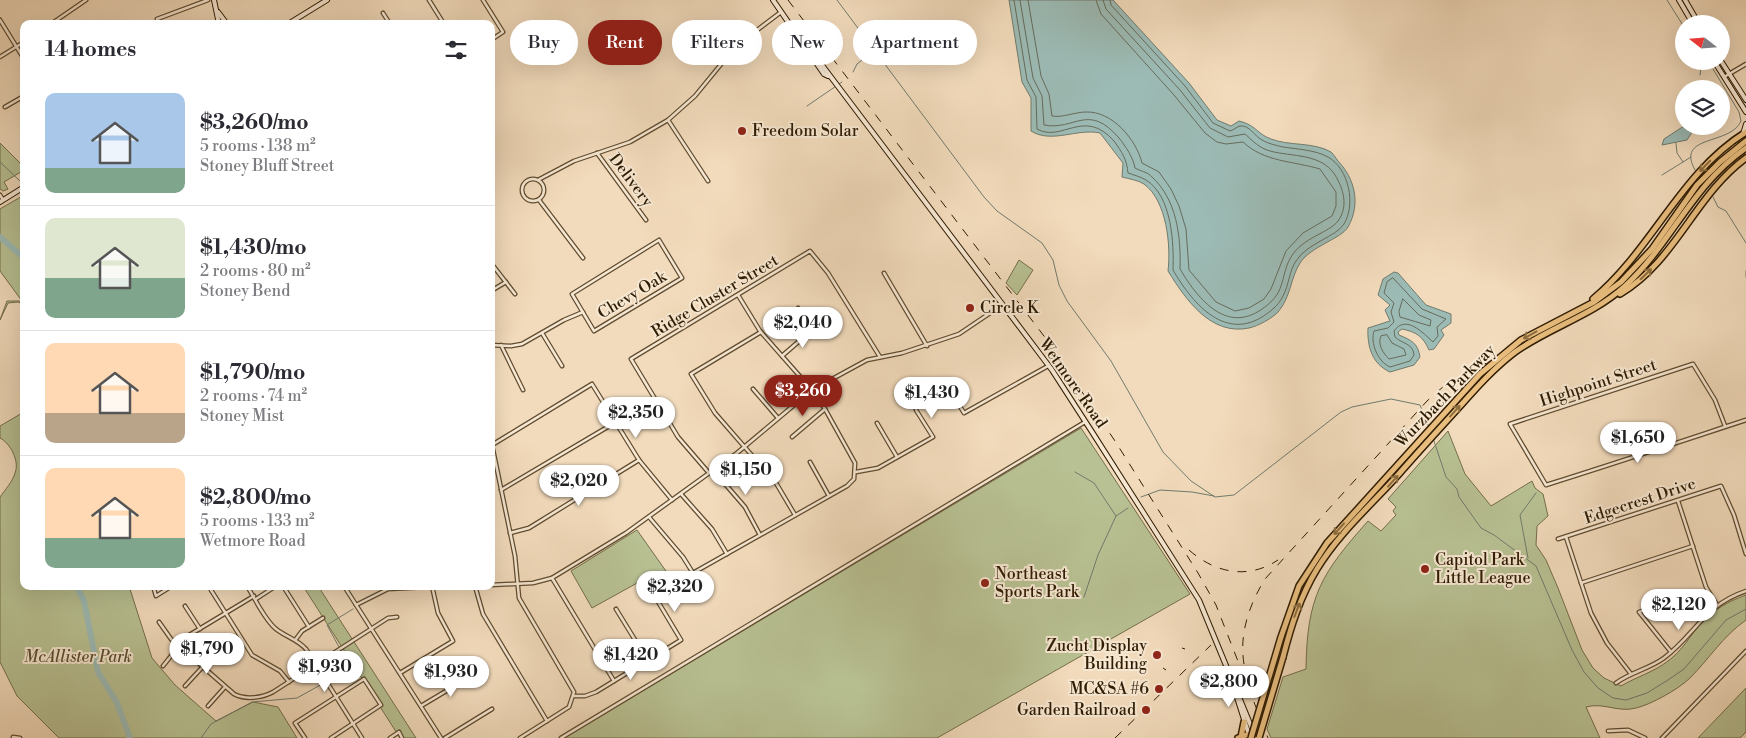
<!DOCTYPE html>
<meta charset="utf-8">
<style>
:root{--surface:#fff;--page:#f2f2f3;--text:#2b2b33;--muted:#7c7c81;--line:#e1e1e2;--accent:#8f2418}
body{margin:0;font-family:"Libre Bodoni",serif;background:var(--page);color:var(--text);height:100vh;display:flex;flex-direction:column;font-size:19px;white-space:nowrap}
*{box-sizing:border-box;margin:0}
p{font-size:16px;color:var(--muted)}
.icon{flex:none;width:28px;height:28px;fill:none;stroke:currentColor;stroke-width:2;stroke-linecap:round;stroke-linejoin:round}
.map{position:relative;flex:1;overflow:hidden}
.drawer{position:absolute;left:20px;top:20px;width:475px;height:570px;display:flex;flex-direction:column;background:var(--surface);border-radius:10px;box-shadow:0 5px 20px #0002}
.drawer>*{flex:none}
.guide{position:absolute;left:510px;top:20px;width:475px;height:45px;display:flex;gap:10px}
.needle{width:32px;rotate:287deg}
.controls{position:absolute;left:1675px;top:15px;display:grid;gap:10px}
.controls a{display:grid;place-items:center;width:55px;height:55px;border-radius:50%;background:var(--surface);box-shadow:0 5px 20px #0002;font-size:25px}
.price{position:absolute;translate:-50% -42px;padding:0 11px;border-radius:18px;background:#fff;color:#222;font-size:16px;line-height:32px;filter:drop-shadow(0 1px 2px #0008)}
.price::after{content:'';position:absolute;left:50%;top:30px;width:15px;height:11px;margin-left:-8px;background:inherit;clip-path:polygon(0 0,100% 0,50% 100%)}
.price.on{background:var(--accent);color:#fff}
ul{padding:0;list-style:none}
li{display:flex;align-items:center;gap:15px;height:125px;padding:0 25px}
li+li{border-top:1px solid var(--line)}
li span{display:grid;place-items:center;flex:none;width:140px;height:100px;border-radius:10px;color:#555}
li>.icon{margin-inline-start:auto}
span .icon{width:60px;height:60px;fill:#fffc;stroke-width:1}
li b{font-size:21px}
h2{display:flex;justify-content:space-between;align-items:center;height:60px;padding:0 25px;font-size:21px}
.chip{padding:0 18px;border-radius:22px;background:var(--surface);box-shadow:0 5px 20px #0002;font-size:18px;line-height:45px}
.chip.on{background:var(--accent);color:#fff}
.map>svg:first-child{display:block}
.green{fill:#b8c193;stroke:#746e4a}
.water{fill:#9cbbb5;stroke:#707b6d}
.lines{fill:none;stroke-linecap:round;stroke-linejoin:round}
.shore{stroke:#666c5c;stroke-width:1}
.stream{stroke:#707b6d;stroke-width:1}
.river{stroke:#9cbbb5;stroke-width:6}
.street-casing{stroke:#604c30;stroke-width:5}
.secondary-casing{stroke:#2f1c02;stroke-width:6}
.highway-casing{stroke:#2f1c02;stroke-width:8}
.street{stroke:#f7e8d3;stroke-width:2.5}
.secondary{stroke:#f7e8d3;stroke-width:4}
.highway{stroke:#e9be7e;stroke-width:5}
.rail{stroke:#2f1c02;stroke-width:1;stroke-dasharray:9 9;stroke-linecap:butt}
.highway-bridge-casing{stroke:#2f1c02;stroke-width:8;stroke-linecap:butt}
.highway-bridge{stroke:#e9be7e;stroke-width:5}
.oneway{stroke:#8c6d40}
.poi-dot{fill:#8f2418;stroke:#f7e8d3;stroke-width:2}
.labels{text-anchor:middle;dominant-baseline:central;stroke-width:4;stroke-linejoin:round;paint-order:stroke}
.poi-label{font-size:16px;fill:#2f1c02;stroke:#f7e8d3;text-anchor:start}
.street-label{font-size:16px;fill:#2f1c02;stroke:#f7e8d3}
.park-label{font-size:16px;font-style:italic;fill:#584e2e;stroke:#f7e8d3}
</style>
<div class="map">
<svg width="1746" height="738" viewBox="0 0 1746 738">
<rect width="100%" height="100%" fill="#f2dbbc"/>
<filter id="stains"><feTurbulence type="fractalNoise" baseFrequency=".004" numOctaves="4"/><feColorMatrix values="0 0 0 0 .2 0 0 0 0 .09 0 0 0 0 .02 0 0 0 .5 -.17"/></filter>
<radialGradient id="worn" r=".72"><stop offset=".6" stop-color="#630" stop-opacity="0"/><stop offset="1" stop-color="#630" stop-opacity=".3"/></radialGradient>
<!-- green -->
<g class="green">
<polygon points="0,143 24,167 24,170 4,182 8,189 3,191 0,189"/>
<polygon points="24,195 24,304 18,302 8,303 0,320 7,301 22,301 0,271 0,209"/>
<polygon points="1019,260 1033,270 1017,295 1006,283"/>
<path d="M 24,412 L 24,586 L 129,586 L 152,658 L 175,685 L 216,721 L 253,702 L 278,707 L 297,738 L 59,738 L 17,696 L 0,662 L 0,497 C 5,490 13,481 15,473 C 20,461 10,443 0,438 L 0,426 Z"/>
<polygon points="1081,428 1190,594 937,738 564,738"/>
<path d="M 1448,431 L 1465,474 L 1491,506 L 1532,481 L 1535,488 L 1543,494 L 1548,516 L 1537,526 L 1536,545 L 1546,560 L 1558,588 L 1582,650 L 1593,668 L 1604,678 L 1621,686 C 1636,677 1654,672 1668,661 C 1682,651 1690,636 1701,623 C 1713,610 1729,601 1746,595 L 1746,620 C 1723,636 1709,659 1690,678 C 1679,689 1650,705 1636,708 C 1618,713 1604,702 1586,707 L 1600,738 L 1271,738 L 1267,729 L 1283,677 L 1306,669 C 1307,596 1321,574 1368,521 L 1381,531 L 1396,515 L 1393,511 L 1396,507 L 1388,499 Z"/>
<polygon points="637,530 673,581 666,585 657,572 592,608 571,571"/>
<polygon points="303,586 318,586 416,738 400,738"/>
<polygon points="1746,688 1746,732 1740,738 1698,738"/>
</g>
<!-- water -->
<g class="water">
<path d="M 1009,0 L 1113,0 L 1189,83 L 1217,120 L 1231,126 L 1239,121 C 1256,125 1257,134 1271,139 C 1289,146 1314,142 1331,152 C 1333,154 1336,158 1338,161 C 1355,179 1361,204 1348,227 C 1341,239 1311,246 1300,263 C 1290,279 1291,297 1278,312 C 1271,319 1258,326 1249,328 C 1211,336 1186,300 1168,271 C 1171,246 1167,201 1144,184 C 1138,180 1129,179 1122,177 L 1123,163 L 1100,133 C 1077,128 1052,144 1031,131 L 1031,98 L 1022,82 Z"/>
<polygon points="1684,126 1710,126 1693,131 1687,140 1662,145 1664,139"/>
<path d="M 1394,272 L 1398,273 L 1426,305 L 1451,314 L 1451,323 L 1441,330 L 1444,335 L 1434,349 L 1429,350 C 1423,336 1416,332 1402,329 L 1398,332 L 1399,335 C 1411,340 1418,343 1420,357 L 1414,365 L 1390,372 C 1372,364 1367,346 1368,328 L 1390,321 L 1385,310 L 1390,305 L 1378,295 L 1383,279 Z"/>
</g>
<g class="lines">
<!-- shore -->
<g class="shore">
<path d="M 1014,0 L 1027,80 L 1036,97 L 1037,129 C 1062,143 1084,107 1114,141 C 1122,152 1127,160 1128,173 C 1134,175 1141,177 1146,180 C 1172,196 1174,244 1173,270 C 1191,301 1223,341 1262,317 C 1271,311 1278,306 1283,296 C 1289,285 1289,271 1296,261 C 1307,243 1336,237 1344,224 C 1356,204 1349,169 1328,157 C 1316,150 1296,149 1283,147 C 1275,145 1269,144 1262,140 C 1254,136 1250,125 1240,126 C 1236,127 1234,130 1230,131 L 1213,123 L 1185,86 L 1111,5 L 1110,0"/>
<path d="M 1020,0 L 1033,78 L 1042,96 L 1044,125 C 1075,131 1088,102 1119,138 C 1126,147 1133,157 1135,168 C 1140,171 1148,172 1152,177 C 1177,200 1181,237 1180,269 C 1196,296 1224,333 1259,311 C 1267,306 1273,301 1278,293 C 1284,282 1284,268 1291,257 C 1303,237 1329,233 1338,221 C 1349,206 1343,188 1335,175 C 1321,153 1292,157 1270,151 C 1259,148 1253,141 1245,134 L 1228,137 L 1210,128 L 1180,90 L 1106,9 L 1103,0"/>
<path d="M 1028,0 L 1041,76 L 1049,94 L 1052,116 C 1062,118 1075,112 1086,112 C 1112,111 1136,139 1142,163 L 1159,172 L 1171,189 L 1179,206 L 1186,229 L 1189,270 L 1216,302 L 1235,311 L 1249,308 L 1264,299 L 1271,289 L 1286,251 L 1303,233 L 1332,216 L 1336,206 L 1336,192 L 1320,169 C 1293,161 1264,162 1243,142 L 1226,144 L 1217,142 L 1205,133 L 1174,95 L 1101,14 L 1096,0"/>
<path d="M 1393,278 L 1422,309 L 1446,319 L 1437,327 L 1438,336 L 1433,342 C 1423,333 1406,314 1394,331 L 1395,337 C 1402,344 1413,343 1414,355 L 1410,361 L 1390,367 C 1378,362 1370,343 1374,331 L 1388,328 L 1394,322 L 1391,312 L 1394,303 L 1384,293 L 1387,282 Z"/>
<polygon points="1403,299 1419,315 1431,320 1430,326 1400,317 1399,312"/>
<path d="M 1387,335 L 1392,343 L 1404,349 L 1406,355 L 1389,359 C 1383,353 1377,344 1381,336 Z"/>
</g>
<!-- stream -->
<g class="stream">
<polyline points="837,0 984,197 997,211 1042,243 1053,260 1059,285 1067,301 1111,361 1163,452 1191,481 1215,497 1234,495 1341,412 1352,407 1391,399 1420,405 1429,427"/>
<polyline points="1667,0 1684,27"/>
<polyline points="853,72 857,64 875,50"/>
<polyline points="1700,75 1702,61"/>
<polyline points="807,106 842,82"/>
<polyline points="1676,143 1677,153 1683,162"/>
<polyline points="0,162 20,181"/>
<path d="M 1695,170 C 1675,134 1730,146 1741,121 L 1739,112 L 1713,69"/>
<polyline points="1662,175 1691,157"/>
<polyline points="1713,197 1718,207 1726,211 1746,243"/>
<polyline points="1746,271 1746,277"/>
<polyline points="1433,438 1446,477 1457,489 1459,497 1481,528 1494,535 1536,566 1572,650 1584,672 1598,688 1613,698 1626,700 1647,693 1668,680 1684,669 1726,620 1746,609"/>
<polyline points="1075,472 1094,483 1116,516"/>
<polyline points="1141,497 1160,490 1192,492 1214,496"/>
<polyline points="1528,558 1520,515 1536,493"/>
<polyline points="1084,597 1098,555 1116,516 1128,508"/>
<polyline points="339,647 327,625 353,609"/>
<polyline points="329,680 349,665 341,651"/>
<polyline points="201,738 211,724 252,702 297,698 324,683"/>
</g>
<!-- river -->
<g class="river">
<polyline points="0,237 24,258"/>
<polyline points="80,586 79,591 84,601 98,672 117,703 130,738"/>
</g>
<defs>
<g id="street">
<polyline points="429,0 444,24"/>
<polyline points="483,0 503,32 491,40"/>
<polyline points="383,13 390,24"/>
<polyline points="157,19 208,0"/>
<polyline points="0,20 24,59"/>
<polyline points="51,24 86,0"/>
<polyline points="348,24 350,23"/>
<polyline points="0,57 24,42"/>
<polyline points="1724,77 1746,64"/>
<polyline points="5,107 24,96"/>
<polyline points="668,120 708,181"/>
<polyline points="597,153 646,220"/>
<circle cx="533" cy="190" r="11"/>
<polyline points="538,180 574,161 630,142 668,120 695,96 736,46 781,12"/>
<polyline points="0,195 3,200"/>
<polyline points="539,200 583,258"/>
<polygon points="659,240 682,278 594,331 572,294"/>
<polyline points="491,263 515,294"/>
<polyline points="884,273 927,346"/>
<polyline points="491,291 506,282"/>
<polyline points="761,332 691,374 715,413 776,483 795,515"/>
<polyline points="542,333 562,366"/>
<polyline points="491,345 511,346 522,344 564,320 583,312"/>
<polyline points="501,345 523,390"/>
<polyline points="782,356 812,330 798,308"/>
<polyline points="949,382 950,390 964,413 1048,366"/>
<polyline points="753,389 778,418"/>
<polyline points="877,423 897,457"/>
<path d="M 1725,426 L 1715,400 L 1693,364 L 1510,424 L 1546,485 C 1613,464 1679,442 1746,420"/>
<polyline points="792,437 825,409"/>
<polyline points="810,462 829,496"/>
<polyline points="713,470 745,507 760,535"/>
<polyline points="856,472 878,468 933,437 916,410"/>
<polyline points="709,473 678,437 631,359 810,251 828,273 880,357"/>
<polyline points="501,490 616,422"/>
<polyline points="681,494 712,529 727,554"/>
<polyline points="1678,501 1706,587 1717,605"/>
<polyline points="649,517 683,557 693,573"/>
<polyline points="510,533 529,528 639,460"/>
<polyline points="1566,537 1591,613 1607,643 1631,674"/>
<polyline points="1558,539 1721,486 1734,515 1746,554"/>
<polyline points="552,578 614,681"/>
<polyline points="1581,583 1693,546"/>
<polyline points="491,585 533,583 552,578 626,533 737,453 812,390 867,360 902,353 959,334 1002,305"/>
<polyline points="153,586 156,596 172,586"/>
<path d="M 247,586 C 256,600 264,619 276,629 C 286,637 297,639 306,649 L 362,738"/>
<polyline points="283,586 309,627"/>
<polyline points="344,586 441,738"/>
<polyline points="475,586 483,614 547,721"/>
<polyline points="211,590 252,655 280,671 289,682"/>
<polyline points="256,599 276,586"/>
<polyline points="1662,604 1639,612 1671,652"/>
<polyline points="356,605 388,589 447,586"/>
<polyline points="185,606 200,629"/>
<polyline points="616,609 648,661"/>
<path d="M 159,622 L 171,639 L 234,694 C 245,700 262,698 273,692 L 388,618 L 397,617"/>
<polyline points="296,639 302,631 323,618"/>
<polyline points="163,666 186,637 254,596"/>
<polyline points="400,673 453,641 438,613 432,586"/>
<path d="M 1616,683 C 1631,672 1649,669 1664,658 C 1696,634 1704,605 1746,591"/>
<polyline points="185,686 209,660 221,652"/>
<polyline points="574,696 585,696 596,692 681,640 654,595 847,486 854,479 855,463 825,409 812,390 760,331 738,295"/>
<polyline points="208,706 225,687"/>
<polyline points="421,706 473,675"/>
<polyline points="1608,731 1628,730 1645,738"/>
<polyline points="13,737 20,738"/>
<polyline points="305,738 295,723 364,679 381,705 331,738"/>
<polyline points="390,738 399,732 402,738"/>
<polyline points="445,738 492,709"/>
<polyline points="520,738 569,707 574,692 519,598 515,556 492,445 592,384 639,460 672,500"/>
<polyline points="561,738 1085,422"/>
<polyline points="1662,738 1746,651"/>
</g>
<g id="secondary">
<polyline points="214,0 219,24"/>
<polyline points="773,0 824,74 828,76"/>
<polyline points="1679,0 1693,24"/>
<polyline points="1685,0 1699,24"/>
<polyline points="218,12 227,24"/>
<polyline points="288,24 327,0"/>
<polyline points="796,33 800,36 1052,370 1094,435 1199,600 1253,731"/>
<polyline points="1714,61 1746,112"/>
<polyline points="1721,61 1746,100"/>
<polyline points="1743,134 1746,124"/>
<polyline points="0,202 24,187"/>
<polyline points="1233,685 1249,735"/>
</g>
<g id="highway">
<path d="M 1620,294 C 1675,262 1695,195 1746,158"/>
<path d="M 1593,299 C 1652,250 1680,173 1746,132"/>
<polyline points="1281,637 1299,586 1327,543 1480,374 1521,340 1594,302 1621,282 1652,249 1697,185 1720,162 1746,141"/>
<path d="M 1283,657 C 1291,626 1300,597 1317,569 C 1338,534 1371,505 1398,475 C 1419,451 1440,428 1461,405 C 1478,386 1495,367 1515,352 C 1550,327 1592,316 1625,286 C 1672,243 1691,186 1746,148"/>
<polyline points="1241,737 1244,722"/>
<polyline points="1238,738 1254,732"/>
<polyline points="1255,738 1256,738"/>
</g>
</defs>
<!-- street casing -->
<use href="#street" class="street-casing"/>
<!-- secondary casing -->
<use href="#secondary" class="secondary-casing"/>
<!-- highway casing -->
<use href="#highway" class="highway-casing"/>
<!-- street -->
<use href="#street" class="street"/>
<!-- secondary -->
<use href="#secondary" class="secondary"/>
<!-- highway -->
<use href="#highway" class="highway"/>
<!-- rail -->
<g class="rail">
<polyline points="788,0 1047,340 1115,441 1198,573 1216,605 1268,738"/>
<path d="M 1189,550 C 1215,573 1248,580 1278,560"/>
<polyline points="1182,648 1185,649"/>
<path d="M 1244,664 C 1239,634 1249,605 1265,579 L 1427,401 L 1444,386 L 1496,358"/>
<polyline points="1163,668 1166,670"/>
<polyline points="1115,738 1211,645"/>
</g>
<defs>
<g id="highway-bridge">
<polyline points="1251,738 1281,637"/>
<polyline points="1259,738 1283,657"/>
</g>
</defs>
<!-- highway-bridge casing -->
<use href="#highway-bridge" class="highway-bridge-casing"/>
<!-- highway-bridge -->
<use href="#highway-bridge" class="highway-bridge"/>
</g>
<!-- one-way arrows -->
<defs><path id="oneway-shaft" d="M-6 0H5M1.5-3L5.5 0L1.5 3" fill="none" stroke-width="1.6" stroke-linecap="round" stroke-linejoin="round" transform="scale(1.25)"/></defs>
<g class="oneway">
<use href="#oneway-shaft" transform="translate(1705 166) rotate(134)"/>
<use href="#oneway-shaft" transform="translate(1646 274) rotate(-44)"/>
<use href="#oneway-shaft" transform="translate(1530 335) rotate(151)"/>
<use href="#oneway-shaft" transform="translate(1455 411) rotate(-48)"/>
<use href="#oneway-shaft" transform="translate(1393 481) rotate(-48)"/>
<use href="#oneway-shaft" transform="translate(1339 529) rotate(132)"/>
<use href="#oneway-shaft" transform="translate(1297 610) rotate(-69)"/>
</g>
<!-- markers -->
<g class="poi-dot">
<circle cx="742" cy="131" r="5"/>
<circle cx="970" cy="308" r="5"/>
<circle cx="1425" cy="569" r="5"/>
<circle cx="985" cy="583" r="5"/>
<circle cx="1157" cy="655" r="5"/>
<circle cx="1159" cy="689" r="5"/>
<circle cx="1146" cy="710" r="5"/>
</g>
<g class="labels">
<!-- poi labels -->
<g class="poi-label">
<text x="752" y="131">Freedom Solar</text>
<text x="980" y="308">Circle K</text>
<text x="1435" y="560">Capitol Park<tspan x="1435" dy="18">Little League</tspan></text>
<text x="995" y="574">Northeast<tspan x="995" dy="18">Sports Park</tspan></text>
<text x="1147" y="646" text-anchor="end">Zucht Display<tspan x="1147" dy="18">Building</tspan></text>
<text x="1149" y="689" text-anchor="end">MC&amp;SA #6</text>
<text x="1136" y="710" text-anchor="end">Garden Railroad</text>
</g>
<!-- street labels -->
<g class="street-label">
<text transform="translate(631 180) rotate(53)">Delivery</text>
<text transform="translate(632 295) rotate(-31)">Chevy Oak</text>
<text transform="translate(715 296) rotate(-31)">Ridge Cluster Street</text>
<text transform="translate(1073 383) rotate(55)">Wetmore Road</text>
<text transform="translate(1598 383) rotate(-18)">Highpoint Street</text>
<text transform="translate(1445 396) rotate(-46)">Wurzbach Parkway</text>
<text transform="translate(1640 501) rotate(-18)">Edgecrest Drive</text>
</g>
<!-- park labels -->
<g class="park-label">
<text x="78" y="657">McAllister Park</text>
</g>
</g>
<rect width="100%" height="100%" filter="url(#stains)"/>
<rect width="100%" height="100%" fill="url(#worn)"/>
</svg>
<div class="controls">
<a><svg class="needle" viewBox="-14 -14 28 28"><path d="M0-13l5 13h-10z" fill="#e53935"/><path d="M0 13l5-13h-10z" fill="#7c7c81"/></svg></a>
<a><svg class="icon" aria-label="layers" viewBox="0 0 24 24"><path d="M12 4l9 5-9 5-9-5zM3 14l9 5 9-5"/></svg></a>
</div>
<b class="price" style="left:803px;top:349px">$2,040</b>
<b class="price on" style="left:803px;top:417px">$3,260</b>
<b class="price" style="left:932px;top:419px">$1,430</b>
<b class="price" style="left:636px;top:439px">$2,350</b>
<b class="price" style="left:1638px;top:464px">$1,650</b>
<b class="price" style="left:746px;top:496px">$1,150</b>
<b class="price" style="left:579px;top:507px">$2,020</b>
<b class="price" style="left:675px;top:613px">$2,320</b>
<b class="price" style="left:1679px;top:631px">$2,120</b>
<b class="price" style="left:207px;top:675px">$1,790</b>
<b class="price" style="left:631px;top:681px">$1,420</b>
<b class="price" style="left:325px;top:693px">$1,930</b>
<b class="price" style="left:451px;top:698px">$1,930</b>
<b class="price" style="left:1229px;top:708px">$2,800</b>
<div class="guide">
<a class="chip">Buy</a>
<a class="chip on">Rent</a>
<a class="chip">Filters</a>
<a class="chip">New</a>
<a class="chip">Apartment</a>
</div>
<section class="drawer">
<h2>14 homes<svg class="icon" aria-label="filters" viewBox="0 0 24 24"><path d="M4 7h16M4 17h16"/><circle cx="9" cy="7" r="2"/><circle cx="15" cy="17" r="2"/></svg></h2>
<ul>
<li><span style="background:linear-gradient(#a9c7e8 75%,#7fa58c 0)"><svg class="icon" aria-label="home" viewBox="0 0 24 24"><path d="M3 11l9-7 9 7M6 9v11h12V9"/></svg></span><div><b>$3,260/mo</b><p>5 rooms · 138 m²</p><p>Stoney Bluff Street</p></div></li>
<li><span style="background:linear-gradient(#dfe7d0 60%,#7fa58c 0)"><svg class="icon" aria-label="home" viewBox="0 0 24 24"><path d="M3 11l9-7 9 7M6 9v11h12V9"/></svg></span><div><b>$1,430/mo</b><p>2 rooms · 80 m²</p><p>Stoney Bend</p></div></li>
<li><span style="background:linear-gradient(#ffd9b3 70%,#b9a48a 0)"><svg class="icon" aria-label="home" viewBox="0 0 24 24"><path d="M3 11l9-7 9 7M6 9v11h12V9"/></svg></span><div><b>$1,790/mo</b><p>2 rooms · 74 m²</p><p>Stoney Mist</p></div></li>
<li><span style="background:linear-gradient(#ffd9b3 70%,#7fa58c 0)"><svg class="icon" aria-label="home" viewBox="0 0 24 24"><path d="M3 11l9-7 9 7M6 9v11h12V9"/></svg></span><div><b>$2,800/mo</b><p>5 rooms · 133 m²</p><p>Wetmore Road</p></div></li>
</ul>
</section>
</div>
